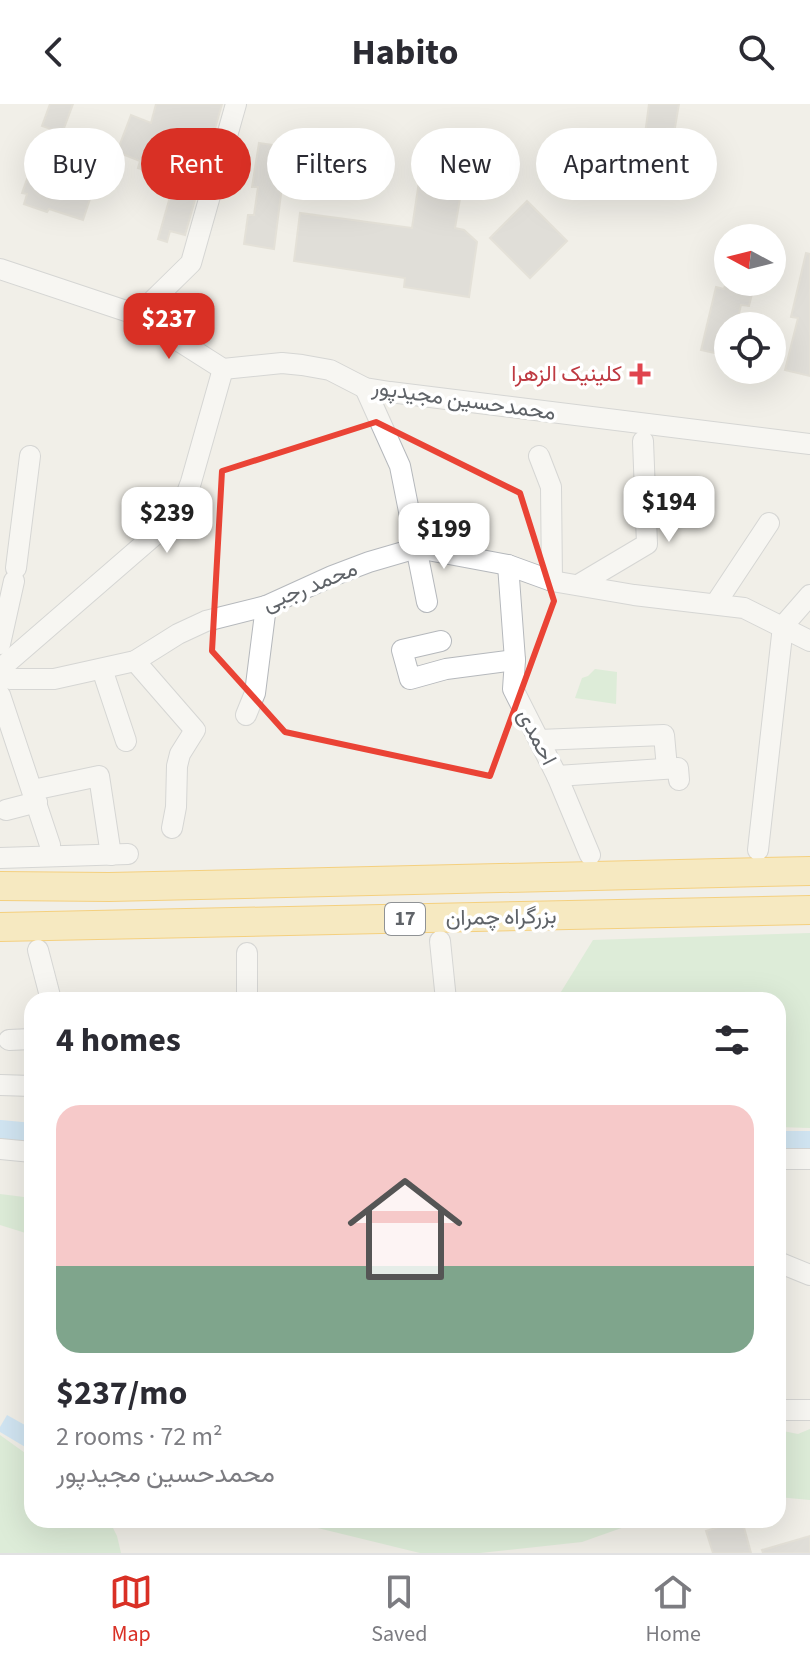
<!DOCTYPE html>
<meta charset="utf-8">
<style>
:root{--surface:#fff;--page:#f7f7f7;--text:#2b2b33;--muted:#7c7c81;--line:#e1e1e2;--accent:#d93025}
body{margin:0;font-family:"Source Sans 3",Vazirmatn,sans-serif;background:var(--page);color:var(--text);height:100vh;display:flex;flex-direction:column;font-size:30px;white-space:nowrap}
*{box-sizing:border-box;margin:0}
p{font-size:26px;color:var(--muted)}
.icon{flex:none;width:44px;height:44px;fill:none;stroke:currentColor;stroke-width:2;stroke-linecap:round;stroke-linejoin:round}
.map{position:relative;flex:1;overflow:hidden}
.panel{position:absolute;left:24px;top:888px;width:762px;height:536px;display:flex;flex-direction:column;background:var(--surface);border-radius:24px;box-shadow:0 8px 32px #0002}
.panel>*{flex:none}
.guide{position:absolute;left:24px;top:24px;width:762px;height:72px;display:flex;gap:16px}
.needle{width:52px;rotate:277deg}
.tools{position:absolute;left:714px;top:120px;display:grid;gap:16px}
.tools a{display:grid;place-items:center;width:72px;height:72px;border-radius:50%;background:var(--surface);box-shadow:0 8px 32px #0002;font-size:40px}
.price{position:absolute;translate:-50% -68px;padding:0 18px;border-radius:16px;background:#fff;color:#222;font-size:26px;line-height:52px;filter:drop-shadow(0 2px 4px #0008)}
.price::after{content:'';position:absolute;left:50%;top:48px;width:24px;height:18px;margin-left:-12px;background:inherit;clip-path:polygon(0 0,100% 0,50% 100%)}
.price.active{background:var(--accent);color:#fff}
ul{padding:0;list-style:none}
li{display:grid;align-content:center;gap:16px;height:424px;padding:0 32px}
li span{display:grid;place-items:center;height:248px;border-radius:24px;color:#555}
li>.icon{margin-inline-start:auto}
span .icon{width:144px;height:144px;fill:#fffc;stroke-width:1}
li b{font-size:34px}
h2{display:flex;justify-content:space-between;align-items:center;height:96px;padding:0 32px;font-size:34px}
.tag{padding:0 28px;border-radius:36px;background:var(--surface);box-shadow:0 8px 32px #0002;font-size:28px;line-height:72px}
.tag.active{background:var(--accent);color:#fff}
header{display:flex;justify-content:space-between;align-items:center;height:104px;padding:0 32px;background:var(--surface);font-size:36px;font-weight:700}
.tabs{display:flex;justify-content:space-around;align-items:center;height:112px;border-top:2px solid var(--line);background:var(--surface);font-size:22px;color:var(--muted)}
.tabs a{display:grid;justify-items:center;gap:4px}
.tabs .active{color:var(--accent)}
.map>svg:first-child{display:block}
.green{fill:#c5e8c5}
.water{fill:#aadaff}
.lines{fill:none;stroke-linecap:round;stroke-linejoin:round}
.river{stroke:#aadaff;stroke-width:24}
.building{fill:#cccac5;stroke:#d6d1c6;stroke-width:2}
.minor-casing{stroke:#b5b8bc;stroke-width:22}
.highway-casing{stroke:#f9ab00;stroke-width:30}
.minor{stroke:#fff;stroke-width:20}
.highway{stroke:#fde293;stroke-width:28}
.marked{fill:none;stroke:#ea4335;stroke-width:6;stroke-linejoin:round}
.health-dot{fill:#e0444e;stroke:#fff;stroke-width:3}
.labels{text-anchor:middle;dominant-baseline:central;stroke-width:7;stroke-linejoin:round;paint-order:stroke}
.shield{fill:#fff;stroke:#8f9295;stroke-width:2}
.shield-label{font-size:20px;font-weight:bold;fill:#5f6368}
.health-label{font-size:22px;fill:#be3a42;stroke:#fff;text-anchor:end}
.street-label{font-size:22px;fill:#5f6368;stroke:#fff}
</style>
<header><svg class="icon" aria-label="back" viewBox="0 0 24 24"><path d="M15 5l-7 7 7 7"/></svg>Habito<svg class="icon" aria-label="search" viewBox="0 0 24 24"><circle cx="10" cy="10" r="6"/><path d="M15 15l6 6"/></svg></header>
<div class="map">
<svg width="810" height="1449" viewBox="0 0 810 1449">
<rect width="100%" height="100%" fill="#f1efe8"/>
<!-- green -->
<g class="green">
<polygon points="595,565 617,568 616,600 575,594 582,574 588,572"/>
<polygon points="810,829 810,1024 778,1023 778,896 556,896 593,836"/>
<polygon points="0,1090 32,1094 32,1131 0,1121"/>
<polygon points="810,1325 810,1396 778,1393 778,1326 798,1330"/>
<polygon points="0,1331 32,1354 32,1416 109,1416 117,1432 121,1449 0,1449"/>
<polygon points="285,1416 644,1416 582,1438 480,1449 420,1449"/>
</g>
<!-- water -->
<polygon class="water" points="7,1311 32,1325 32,1347 0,1328 0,1323"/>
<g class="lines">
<!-- river -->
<g class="river">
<polyline points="0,1028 32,1031"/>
<polyline points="778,1039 810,1039"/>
</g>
</g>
<!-- building -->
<g class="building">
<polygon points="50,0 73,0 57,43 66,53 59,72 94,83 83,116 49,105 47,108 24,100 27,90 22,89 30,67 34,69 51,25 42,22"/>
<polygon points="156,0 222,0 185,131 170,127 167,138 158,135 175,75 138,64 140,57 117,48 131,11 151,19"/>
<polygon points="649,0 679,0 667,70 643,68 644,61 641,61"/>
<polygon points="259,39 287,43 274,145 244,140 248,111 254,111 258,83 252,83"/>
<polygon points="420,71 463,77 455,124 464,126 477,138 469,193 404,183 405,174 294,157 300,109 412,124"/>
<polygon points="527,97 567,137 530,174 490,134"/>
<polygon points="739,123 770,130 770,134 736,134"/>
<polygon points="806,149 810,150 810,272 785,266 798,214 791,213"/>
<polygon points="726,178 755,178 749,202 741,201 736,222 728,222 728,252 701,246 716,183 724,185"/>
<polygon points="742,1416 751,1449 713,1449 706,1427"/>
<polygon points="810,1432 810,1449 763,1449 762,1446"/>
</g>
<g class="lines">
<defs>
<g id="minor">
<polyline points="0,165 138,211 223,265 282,259 302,261 330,266 365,284 390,288 810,340"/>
<polyline points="138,211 191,159 236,0"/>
<polyline points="365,284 400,362 427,498"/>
<polyline points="539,352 551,383 552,477"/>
<polyline points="508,461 515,556 513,585 557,672 590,751"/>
<polyline points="16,464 30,352"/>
<polyline points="578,481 647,440 643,337"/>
<polyline points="716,499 769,419"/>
<polyline points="783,522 810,491"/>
<polyline points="441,537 402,546 410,575 446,565 515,556"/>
<polyline points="0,540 14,477"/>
<polyline points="135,557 195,626 180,650 177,662 176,703 172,724"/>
<polyline points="0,565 179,410 191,378 223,265"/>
<polyline points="102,565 126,637"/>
<polyline points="0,572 11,575 54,575 135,557 178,530 206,517 266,502 332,472 369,458 417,444 508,461 552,477 634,491 744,504 810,537"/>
<polyline points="0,591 50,741"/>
<polyline points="246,611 255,589 266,502"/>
<polyline points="539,636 664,631 667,664"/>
<polyline points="557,672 678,664 679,676"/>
<polyline points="33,686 99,672 111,751"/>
<polyline points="6,706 37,698"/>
<polyline points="758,746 783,522"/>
<polyline points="0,754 128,750"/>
<polyline points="440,837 446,896"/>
<polyline points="38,846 51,896"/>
<polyline points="247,849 247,896"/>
<polyline points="9,936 32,935"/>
<polyline points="0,981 32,982"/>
<polyline points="0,1045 32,1048"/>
<polyline points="778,1055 810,1055"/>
<polyline points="778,1158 810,1171"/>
<polyline points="778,1306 810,1306"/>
</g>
<g id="highway">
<polyline points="0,782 109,783 810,767"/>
<polyline points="0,823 810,806"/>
</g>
</defs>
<!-- minor casing -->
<use href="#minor" class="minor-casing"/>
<!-- highway casing -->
<use href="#highway" class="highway-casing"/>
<!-- minor -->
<use href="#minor" class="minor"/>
<!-- highway -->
<use href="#highway" class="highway"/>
</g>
<!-- marked area -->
<path d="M0 0H810V1449H0ZM 376,318 L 520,389 L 554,497 L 490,672 L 285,628 L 212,547 L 222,367 Z" fill="#f1efe8" fill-opacity=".55" fill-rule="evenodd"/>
<path class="marked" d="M 376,318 L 520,389 L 554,497 L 490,672 L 285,628 L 212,547 L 222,367 Z"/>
<!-- markers -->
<path class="health-dot" d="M636 258h8v8h8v8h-8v8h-8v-8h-8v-8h8z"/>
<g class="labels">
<!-- shield labels -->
<rect class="shield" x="385" y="799" width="40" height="32" rx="6"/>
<g class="shield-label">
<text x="405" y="815">17</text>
</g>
<!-- health labels -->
<g class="health-label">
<text x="622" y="270">کلینیک الزهرا</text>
</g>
<!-- street labels -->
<g class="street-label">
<text transform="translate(464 296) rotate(8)">محمدحسین مجیدپور</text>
<text transform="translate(310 482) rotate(-22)">محمد رجبی</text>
<text transform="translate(537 633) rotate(63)">احمدی</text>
<text transform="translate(501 813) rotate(-1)">بزرگراه چمران</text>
</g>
</g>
</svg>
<div class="tools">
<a><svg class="needle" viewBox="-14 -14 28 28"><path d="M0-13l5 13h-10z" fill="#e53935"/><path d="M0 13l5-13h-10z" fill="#7c7c81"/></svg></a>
<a><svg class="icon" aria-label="locate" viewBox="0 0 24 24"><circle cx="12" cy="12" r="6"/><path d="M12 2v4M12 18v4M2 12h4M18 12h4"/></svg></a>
</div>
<b class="price active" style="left:169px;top:257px">$237</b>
<b class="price" style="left:669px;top:440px">$194</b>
<b class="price" style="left:167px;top:451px">$239</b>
<b class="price" style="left:444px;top:467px">$199</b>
<div class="guide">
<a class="tag">Buy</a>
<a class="tag active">Rent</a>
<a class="tag">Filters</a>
<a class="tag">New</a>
<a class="tag">Apartment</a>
</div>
<section class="panel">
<h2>4 homes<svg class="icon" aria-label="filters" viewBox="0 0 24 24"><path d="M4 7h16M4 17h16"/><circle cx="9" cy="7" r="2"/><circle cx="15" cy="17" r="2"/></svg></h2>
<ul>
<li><span style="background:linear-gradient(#f6c9c9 65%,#7fa58c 0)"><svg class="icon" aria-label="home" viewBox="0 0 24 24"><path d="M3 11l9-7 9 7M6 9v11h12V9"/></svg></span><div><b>$237/mo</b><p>2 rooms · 72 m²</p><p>محمدحسین مجیدپور</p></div></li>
</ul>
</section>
</div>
<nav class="tabs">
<a class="active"><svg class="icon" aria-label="map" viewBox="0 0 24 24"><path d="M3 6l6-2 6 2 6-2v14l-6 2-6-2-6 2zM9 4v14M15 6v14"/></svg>Map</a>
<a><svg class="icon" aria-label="saved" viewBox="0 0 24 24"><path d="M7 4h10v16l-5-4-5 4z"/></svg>Saved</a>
<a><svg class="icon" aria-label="home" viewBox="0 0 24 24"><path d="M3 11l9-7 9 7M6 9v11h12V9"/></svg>Home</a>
</nav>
